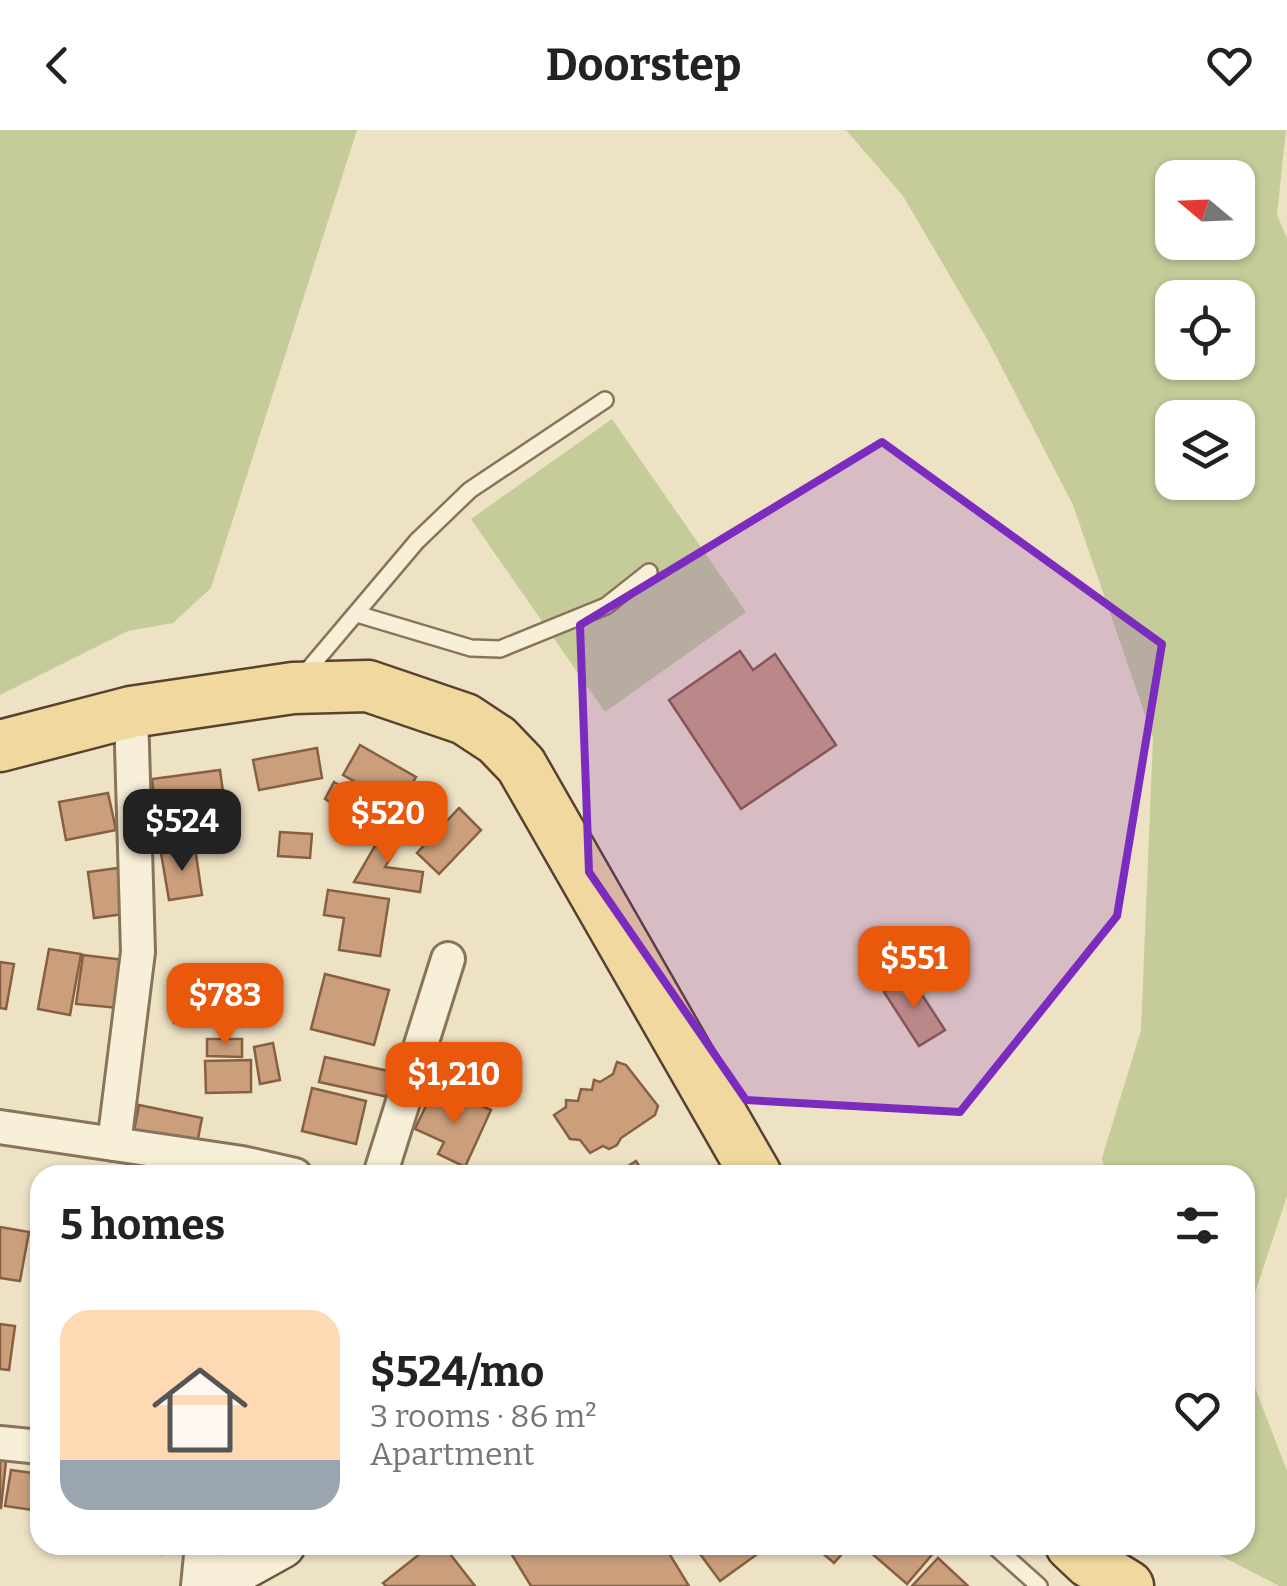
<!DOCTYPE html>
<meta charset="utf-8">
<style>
:root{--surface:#fff;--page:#f6f6f6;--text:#222;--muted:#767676;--accent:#ea580c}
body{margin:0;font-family:Bitter,serif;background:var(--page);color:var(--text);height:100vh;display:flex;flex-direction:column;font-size:38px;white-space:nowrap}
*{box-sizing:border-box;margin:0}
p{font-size:32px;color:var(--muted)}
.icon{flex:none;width:55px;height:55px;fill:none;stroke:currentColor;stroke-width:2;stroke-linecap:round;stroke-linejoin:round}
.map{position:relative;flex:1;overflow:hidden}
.panel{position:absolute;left:30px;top:1035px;width:1225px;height:390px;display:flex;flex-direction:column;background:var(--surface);border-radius:30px;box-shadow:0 2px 8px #0004}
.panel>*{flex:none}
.needle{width:65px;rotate:289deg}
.buttons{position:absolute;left:1155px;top:30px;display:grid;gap:20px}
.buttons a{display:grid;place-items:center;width:100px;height:100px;border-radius:20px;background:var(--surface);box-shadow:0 2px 8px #0004;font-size:50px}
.price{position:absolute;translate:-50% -85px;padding:0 22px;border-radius:20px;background:var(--accent);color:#fff;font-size:32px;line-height:65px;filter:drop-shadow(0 2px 5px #0008)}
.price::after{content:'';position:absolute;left:50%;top:60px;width:30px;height:22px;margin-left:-15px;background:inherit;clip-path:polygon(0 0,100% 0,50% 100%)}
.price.current{background:#222;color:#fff}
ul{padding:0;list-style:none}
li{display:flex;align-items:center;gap:30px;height:250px;padding:0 30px}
li span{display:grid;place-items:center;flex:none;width:280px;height:200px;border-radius:30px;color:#555}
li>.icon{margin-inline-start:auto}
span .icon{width:120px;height:120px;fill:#fffc;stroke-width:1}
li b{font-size:42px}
h2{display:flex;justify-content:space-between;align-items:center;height:120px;padding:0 30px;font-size:42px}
header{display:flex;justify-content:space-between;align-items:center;height:130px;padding:0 30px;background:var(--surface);font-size:45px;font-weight:700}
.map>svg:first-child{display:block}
.green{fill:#c5cc99;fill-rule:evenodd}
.building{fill:#cb9f7c;stroke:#875f42;stroke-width:2.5}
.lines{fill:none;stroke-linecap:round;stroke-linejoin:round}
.lane-casing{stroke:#88745b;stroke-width:20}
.street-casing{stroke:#88745b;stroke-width:38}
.secondary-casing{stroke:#6a553e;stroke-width:50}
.primary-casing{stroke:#56422f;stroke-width:55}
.lane{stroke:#f8efd8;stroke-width:15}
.street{stroke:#f8efd8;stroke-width:32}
.secondary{stroke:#f8efd8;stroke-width:45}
.primary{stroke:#f0d89e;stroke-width:50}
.marked{fill:#7b2cbf;fill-opacity:0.2;stroke:#7b2cbf;stroke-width:8;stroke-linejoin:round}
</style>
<header><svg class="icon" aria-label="back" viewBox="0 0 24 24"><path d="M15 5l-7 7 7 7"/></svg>Doorstep<svg class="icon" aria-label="heart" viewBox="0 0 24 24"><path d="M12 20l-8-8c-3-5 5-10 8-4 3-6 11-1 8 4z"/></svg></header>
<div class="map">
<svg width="1287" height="1456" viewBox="0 0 1287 1456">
<rect width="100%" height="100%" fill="#eee2c5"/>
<!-- green -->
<g class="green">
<polygon points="0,0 357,0 211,458 173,493 128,501 0,565"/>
<path d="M 846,0 L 1286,0 L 1277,85 L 1287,108 L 1287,1066 L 1245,1193 L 1245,1045 L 1105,1045 L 1102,1028 L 1141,900 L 1153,608 L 1073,375 L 987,209 L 903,66 ZM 1172,48 L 1238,48 L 1238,112 L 1172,112 ZM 1172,168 L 1238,168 L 1238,232 L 1172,232 ZM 1172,288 L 1238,288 L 1238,352 L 1172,352 Z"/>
<polygon points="612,289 746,482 605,582 471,389"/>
<polygon points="1245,1231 1287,1341 1287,1456 1279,1456 1200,1415 1245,1415"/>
</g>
<!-- building -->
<g class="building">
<polygon points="740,521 753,540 775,524 836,615 741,679 669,570"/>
<polygon points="360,615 416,647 399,676 343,645"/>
<polygon points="317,618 322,648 259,660 253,630"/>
<polygon points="220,640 223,662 205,665 206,672 174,676 175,686 157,688 152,649"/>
<polygon points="334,652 373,675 363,691 325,669"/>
<polygon points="108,663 116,700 66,710 59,672"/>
<polygon points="459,678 481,700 439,744 417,723"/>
<polygon points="387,695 404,706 385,737 423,742 420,762 354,752"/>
<polygon points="280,702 312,704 310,728 278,726"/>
<polygon points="195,718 202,765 169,770 161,723"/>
<polygon points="118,738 124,784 94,788 88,742"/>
<polygon points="328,760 389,769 380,826 339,820 344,788 324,785"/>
<polygon points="49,819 81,824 70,885 38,879"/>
<polygon points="83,825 125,830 118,878 76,874"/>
<polygon points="0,832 14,834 6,879 0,878"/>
<polygon points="220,837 220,850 249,850 250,891 174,893 174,839"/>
<polygon points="325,844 389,860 374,915 311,899"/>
<polygon points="909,845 945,900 919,916 884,862"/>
<polygon points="207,909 242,909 242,927 207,926"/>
<polygon points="273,913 280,950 260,954 254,917"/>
<polygon points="325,927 393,942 388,967 319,952"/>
<polygon points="251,930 251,962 206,963 205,931"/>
<polygon points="617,932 626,935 658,976 655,985 621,1008 617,1015 609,1019 603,1016 590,1023 580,1010 570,1009 554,985 566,977 566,970 578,971 581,959 592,960 594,950 600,952 613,944"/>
<polygon points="312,958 366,971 356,1014 302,1001"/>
<polygon points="431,965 455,976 459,966 491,980 465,1037 438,1024 444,1012 415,999"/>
<polygon points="139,975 202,988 197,1014 134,1001"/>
<polygon points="636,1031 644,1044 647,1040 651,1045 614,1045"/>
<polygon points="0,1097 29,1102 20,1151 0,1148"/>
<polygon points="0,1194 15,1196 9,1240 0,1239"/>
<polygon points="0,1330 6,1331 1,1378 0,1378"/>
<polygon points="11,1340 40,1344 40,1381 5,1376"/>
<polygon points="85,1415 162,1415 161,1424 84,1418"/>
<polygon points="431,1415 443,1415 475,1456 386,1456 383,1453"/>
<polygon points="506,1415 664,1415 689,1456 531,1456"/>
<polygon points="713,1415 770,1415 720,1451 700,1424"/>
<polygon points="813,1415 850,1415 834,1433"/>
<polygon points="862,1415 929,1415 936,1420 907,1454"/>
<polygon points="938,1428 968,1456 912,1456"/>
</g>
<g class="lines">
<defs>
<g id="lane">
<polyline points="357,484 471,518 500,519 606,476 649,442"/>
<polyline points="302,547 417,411 470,360 605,270"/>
<polyline points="993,1415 1039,1456"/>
</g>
<g id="street">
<polyline points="0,997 242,1033 295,1045"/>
<polyline points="114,1014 138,822 131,582"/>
<polyline points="380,1045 448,829"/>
<polyline points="0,1313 40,1317"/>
<polyline points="198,1456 202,1415"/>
</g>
<polyline id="secondary" points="208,1456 282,1415"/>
<g id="primary">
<polyline points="0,616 131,582 293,558 368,556 465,589 497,610 521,635 756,1045"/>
<polyline points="1071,1415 1089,1432 1128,1456"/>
</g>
</defs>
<!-- lane casing -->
<use href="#lane" class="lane-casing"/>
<!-- street casing -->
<use href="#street" class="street-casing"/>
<!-- secondary casing -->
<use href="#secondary" class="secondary-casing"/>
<!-- primary casing -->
<use href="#primary" class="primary-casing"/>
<!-- lane -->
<use href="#lane" class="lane"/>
<!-- street -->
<use href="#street" class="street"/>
<!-- secondary -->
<use href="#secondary" class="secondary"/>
<!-- primary -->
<use href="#primary" class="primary"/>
</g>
<!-- marked area -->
<path class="marked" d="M 882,312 L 1162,514 L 1117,786 L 960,982 L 746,970 L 589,742 L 580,495 Z"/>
</svg>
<div class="buttons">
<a><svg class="needle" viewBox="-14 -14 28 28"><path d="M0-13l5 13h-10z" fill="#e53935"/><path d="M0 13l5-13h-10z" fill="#767676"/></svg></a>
<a><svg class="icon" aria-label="locate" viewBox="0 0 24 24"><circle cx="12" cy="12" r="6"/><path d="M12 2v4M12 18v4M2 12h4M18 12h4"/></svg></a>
<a><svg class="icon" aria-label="layers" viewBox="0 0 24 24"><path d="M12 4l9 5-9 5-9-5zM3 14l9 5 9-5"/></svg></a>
</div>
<b class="price" style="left:388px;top:736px">$520</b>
<b class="price current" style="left:182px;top:744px">$524</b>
<b class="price" style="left:914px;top:881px">$551</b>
<b class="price" style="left:225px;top:918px">$783</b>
<b class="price" style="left:454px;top:997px">$1,210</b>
<section class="panel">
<h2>5 homes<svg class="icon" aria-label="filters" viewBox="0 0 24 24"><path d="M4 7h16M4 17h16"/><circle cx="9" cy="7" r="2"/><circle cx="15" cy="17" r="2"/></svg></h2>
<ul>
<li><span style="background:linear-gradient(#ffd9b3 75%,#9aa5b1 0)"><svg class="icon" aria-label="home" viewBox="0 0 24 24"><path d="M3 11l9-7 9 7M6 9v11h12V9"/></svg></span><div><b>$524/mo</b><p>3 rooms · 86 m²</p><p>Apartment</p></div><svg class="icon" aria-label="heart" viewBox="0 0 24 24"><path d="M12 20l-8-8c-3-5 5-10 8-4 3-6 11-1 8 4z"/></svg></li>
</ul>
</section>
</div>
